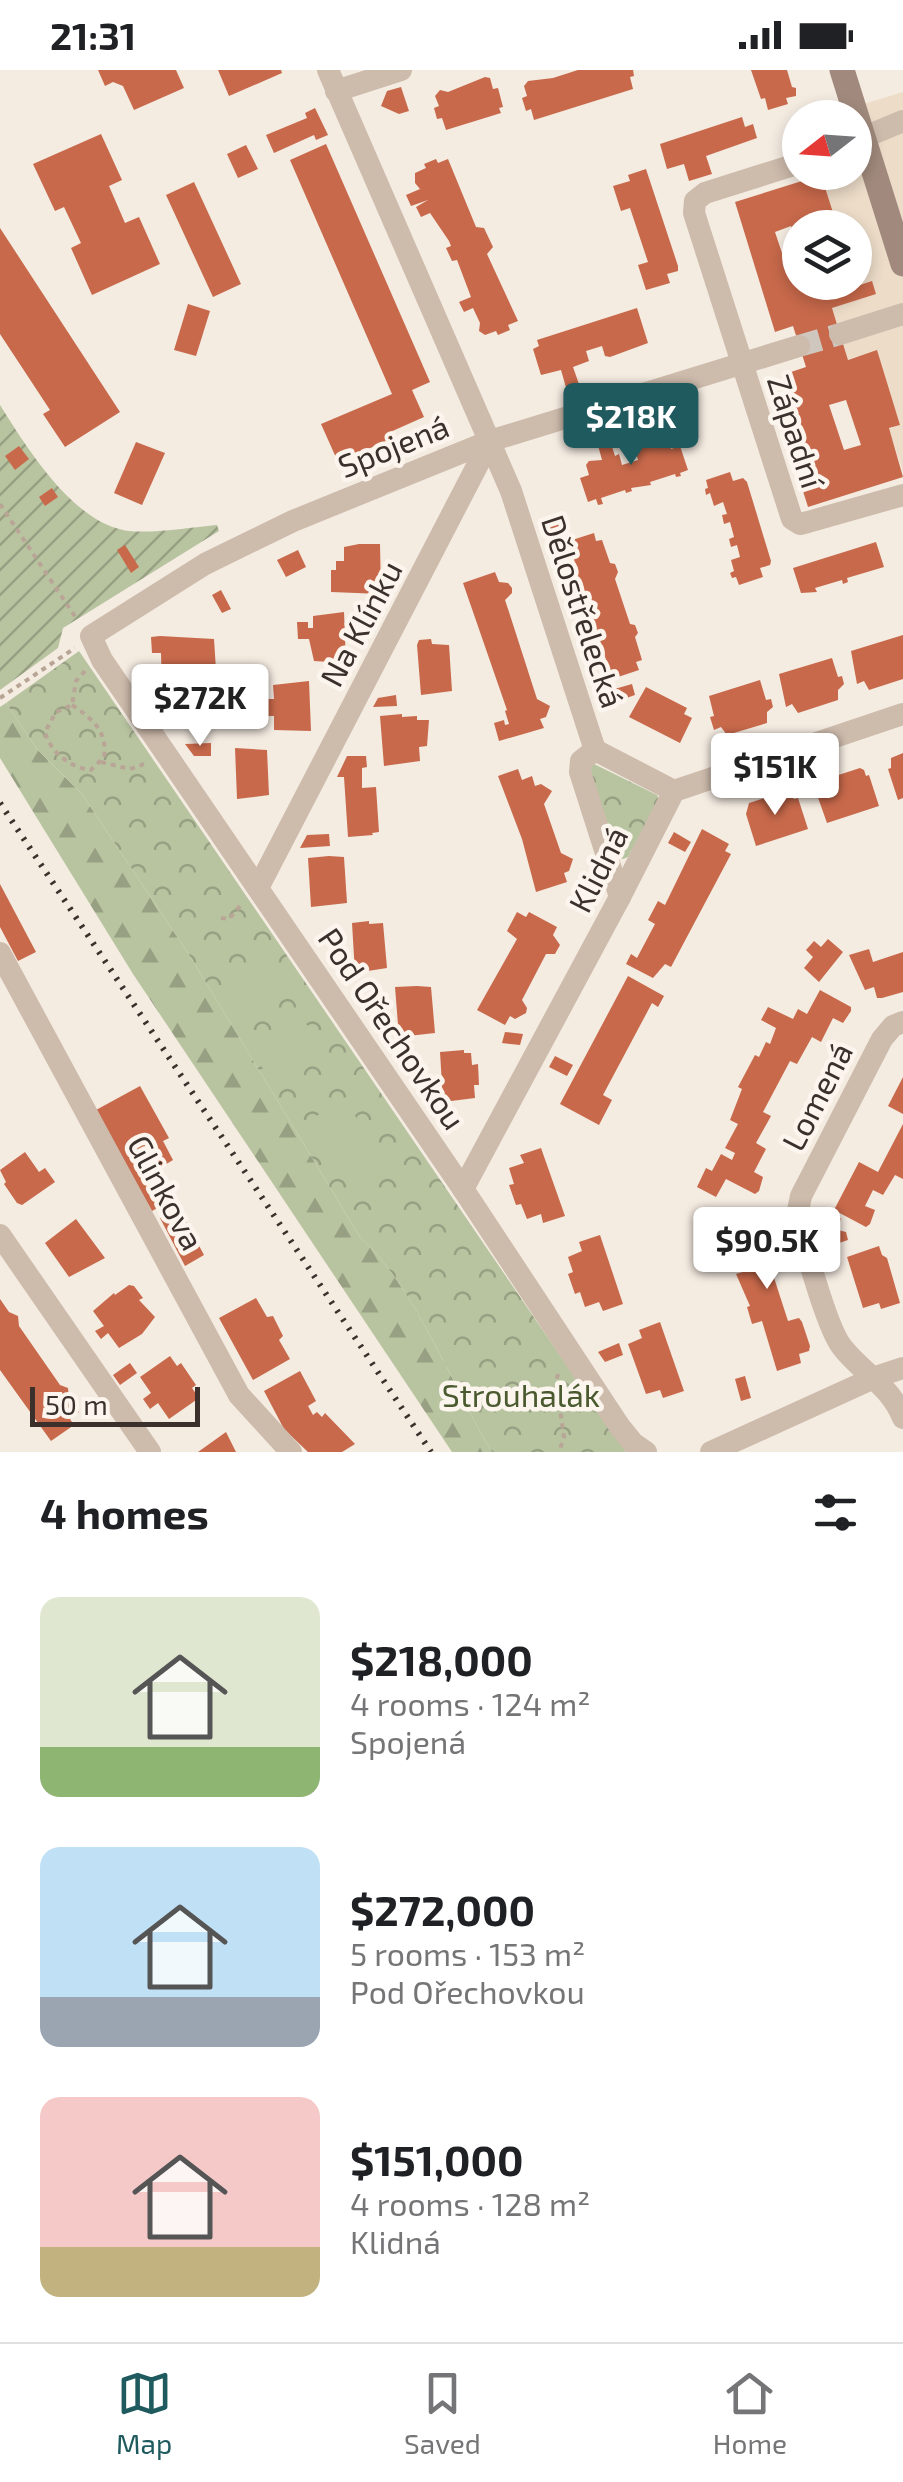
<!DOCTYPE html>
<meta charset="utf-8">
<style>
:root{--surface:#fff;--page:#f2f2f2;--text:#202124;--muted:#757577;--line:#e0e0e0;--accent:#1f5a5e}
body{margin:0;font-family:"Exo 2",sans-serif;background:var(--page);color:var(--text);height:100vh;display:flex;flex-direction:column;font-size:38px;white-space:nowrap}
*{box-sizing:border-box;margin:0}
p{font-size:32px;color:var(--muted)}
.icon{flex:none;width:55px;height:55px;fill:none;stroke:currentColor;stroke-width:2;stroke-linecap:round;stroke-linejoin:round}
.map{position:relative;height:1382px;overflow:hidden}
.details{display:flex;flex-direction:column;background:var(--surface);flex:1}
.details>*{flex:none}
.needle{width:65px;rotate:253deg}
.tools{position:absolute;left:782px;top:30px;display:grid;gap:20px}
.tools a{display:grid;place-items:center;width:90px;height:90px;border-radius:50%;background:var(--surface);box-shadow:0 5px 15px #0003;font-size:50px}
.scale{position:absolute;left:30px;bottom:25px;width:170px;box-sizing:border-box;padding-left:10px;border:5px solid #3b302b;border-top:0;font-size:28px;line-height:35px;white-space:nowrap;color:#3b302b;-webkit-text-stroke:8px #fbf5ee;paint-order:stroke}
.price{position:absolute;translate:-50% -85px;padding:0 22px;border-radius:10px;background:#fff;color:#222;font-size:32px;line-height:65px;filter:drop-shadow(0 2px 5px #0008)}
.price::after{content:'';position:absolute;left:50%;top:60px;width:30px;height:22px;margin-left:-15px;background:inherit;clip-path:polygon(0 0,100% 0,50% 100%)}
.price.on{background:var(--accent);color:#fff}
ul{padding:0;list-style:none}
li{display:flex;align-items:center;gap:30px;height:250px;padding:0 40px}
li span{display:grid;place-items:center;flex:none;width:280px;height:200px;border-radius:20px;color:#555}
li>.icon{margin-inline-start:auto}
span .icon{width:120px;height:120px;fill:#fffc;stroke-width:1}
li b{font-size:42px}
h2{display:flex;justify-content:space-between;align-items:center;height:120px;padding:0 40px;font-size:42px}
.status{display:flex;justify-content:space-between;align-items:center;height:70px;padding:0 50px;background:var(--surface);direction:ltr}
.status svg{height:28px;fill:currentColor}
.tab-bar{display:flex;justify-content:space-around;align-items:center;height:140px;border-top:2px solid var(--line);background:var(--surface);font-size:28px;color:var(--muted)}
.tab-bar a{display:grid;justify-items:center;gap:5px}
.tab-bar .on{color:var(--accent)}
.map>svg:first-child{display:block}
.forest{fill:url(#forest-firs)}
.park{fill:url(#park-crowns)}
.garden{fill:url(#garden-furrows)}
.pitch{fill:#b8c4a0}
.plaza{fill:#ecdcc8}
.building{fill:#c8694b;fill-rule:evenodd}
.lines{fill:none;stroke-linecap:round;stroke-linejoin:round}
.street-tunnel{stroke:#cfc6bd;stroke-width:22;stroke-dasharray:22 11;stroke-linecap:butt}
.path{stroke:#b9a596;stroke-width:4;stroke-dasharray:5 5;stroke-linecap:butt}
.street{stroke:#cdbbac;stroke-width:22}
.secondary{stroke:#a18a7d;stroke-width:25}
.rail{stroke:#3b302b;stroke-width:6;stroke-dasharray:2.5 8;stroke-linecap:butt}
.labels{text-anchor:middle;dominant-baseline:central;stroke-width:9;stroke-linejoin:round;paint-order:stroke}
.street-label{font-size:32px;fill:#3b302b;stroke:#fbf5ee}
.park-label{font-size:32px;fill:#4a5a2e;stroke:#fbf5ee}
</style>
<div class="status"><b>21:31</b><svg viewBox="0 0 49 12"><path d="M0 12V9h3v3zM5 12V6h3v6zM10 12V3h3v9zM15 12V0h3v12zM26 1h20v11H26zM47 4h2v5h-2z"/></svg></div>
<div class="map">
<svg width="903" height="1382" viewBox="0 0 903 1382">
<defs>
<pattern id="forest-firs" width="22" height="20" patternUnits="userSpaceOnUse" patternTransform="scale(2.5)"><rect width="22" height="20" fill="#b8c4a0"/><path d="M5 1l3.5 6h-7zM16 11l3.5 6h-7z" fill="#97a083"/></pattern>
<pattern id="park-crowns" width="20" height="18" patternUnits="userSpaceOnUse" patternTransform="scale(2.5)"><rect width="20" height="18" fill="#b8c4a0"/><path d="M2 6a3 3 0 1 1 6 0M12 15a3 3 0 1 1 6 0" fill="none" stroke="#97a083"/></pattern>
<pattern id="garden-furrows" width="10" height="10" patternUnits="userSpaceOnUse" patternTransform="scale(2.5)"><rect width="10" height="10" fill="#b8c4a0"/><path d="M-1 1l2-2M0 10L10 0M9 11l2-2" fill="none" stroke="#97a083"/></pattern>
</defs>
<rect width="100%" height="100%" fill="#f4ebe1"/>
<!-- forest -->
<path class="forest" d="M 6,633 L 37,679 L 82,724 L 188,883 L 360,1167 C 416,1218 452,1316 492,1382 L 452,1382 L 133,904 L 0,688 L 0,637 Z"/>
<!-- park -->
<g class="park">
<path d="M 79,581 L 626,1382 L 492,1382 C 452,1316 416,1218 360,1167 L 188,883 L 82,724 L 37,679 L 6,633 Z"/>
<polygon points="594,694 657,725 659,729 628,787 623,789 618,788 588,700"/>
</g>
<!-- garden -->
<path class="garden" d="M 0,335 C 27,378 71,449 123,460 C 144,465 194,457 217,455 L 219,461 L 63,558 L 58,578 L 0,620 Z"/>
<!-- pitch -->
<g class="pitch">
<polygon points="263,896 282,927 237,956 217,926"/>
<polygon points="300,944 320,975 268,1007 249,976"/>
<polygon points="345,1029 389,1102 353,1124 308,1051"/>
</g>
<!-- plaza -->
<polygon class="plaza" points="903,22 903,402 889,359 900,355 876,281 848,289 832,238 860,228 855,211 855,158 838,157 820,103 855,102 855,48 818,48"/>
<!-- building -->
<g class="building">
<polygon points="98,0 176,0 184,18 134,40 123,16 113,12 105,16"/>
<polygon points="218,0 281,0 282,3 229,26"/>
<polygon points="578,0 633,0 634,6 630,7 633,19 534,50 531,39 526,41 522,28 527,26 524,16 528,11 553,8"/>
<polygon points="751,0 787,0 792,17 796,18 796,26 786,28 788,34 768,40 765,28 761,29"/>
<polygon points="485,7 490,8 493,19 498,18 503,37 499,38 501,43 446,60 442,48 437,49 434,38 439,36 435,26 440,20 448,22"/>
<polygon points="401,17 409,41 399,44 381,36 387,21"/>
<polygon points="315,38 328,65 316,70 314,65 274,83 266,65 307,48 305,43"/>
<polygon points="742,47 745,57 753,54 757,68 706,86 712,104 689,111 684,94 667,99 660,74"/>
<polygon points="101,64 122,110 109,116 125,153 139,147 160,194 92,225 71,178 81,173 64,137 55,141 33,94"/>
<polygon points="326,74 430,312 412,320 424,347 388,363 391,369 338,392 321,354 392,324 290,90"/>
<polygon points="246,75 258,99 238,108 227,84"/>
<polygon points="436,89 438,93 448,89 476,157 484,158 493,177 487,184 518,251 508,255 510,260 498,265 496,261 485,265 479,261 480,253 473,238 464,242 459,232 471,227 457,190 452,191 446,178 451,176 449,171 430,143 421,147 416,137 428,130 411,136 406,125 420,119 415,113 415,103 426,98 424,94"/>
<polygon points="646,99 678,196 678,201 667,204 670,213 646,220 638,195 648,192 630,138 621,141 613,116 630,111 628,105"/>
<path d="M 821,105 L 838,158 L 800,158 L 799,180 L 791,156 L 775,162 L 790,207 L 800,203 L 800,212 L 856,212 L 857,216 L 872,211 L 876,224 L 832,238 L 848,290 L 877,280 L 900,355 L 889,358 L 903,407 L 808,437 L 773,326 L 785,323 L 783,318 L 792,316 L 788,303 L 806,297 L 793,256 L 775,262 L 735,132 ZM 846,330 L 861,375 L 844,380 L 829,335 Z"/>
<polygon points="194,112 241,214 213,227 166,125"/>
<polygon points="0,158 120,342 65,377 43,344 50,340 0,264"/>
<polygon points="188,234 210,241 196,286 174,280"/>
<polygon points="637,238 648,273 610,287 605,286 602,276 586,281 589,291 573,297 580,317 567,321 561,300 541,305 533,279 539,276 537,270"/>
<polygon points="608,364 615,386 619,384 622,395 638,390 635,379 638,376 663,368 668,369 671,379 680,376 688,400 680,403 681,406 676,407 675,404 650,412 651,415 631,418 632,421 626,423 625,420 601,428 603,434 598,435 596,429 588,432 580,408 589,405 586,395 589,391 602,390 596,368"/>
<polygon points="136,372 165,383 142,435 114,423"/>
<polygon points="19,376 29,389 15,400 5,386"/>
<polygon points="730,402 733,411 743,408 747,412 771,491 770,495 760,498 763,507 739,515 736,507 732,508 730,503 734,501 731,490 740,487 737,475 731,477 729,469 734,467 730,452 724,454 722,445 727,444 723,432 714,436 710,423 706,425 705,419 708,418 706,410"/>
<polygon points="52,418 58,427 45,436 39,427"/>
<polygon points="564,448 569,471 594,463 596,471 602,470 610,493 615,494 618,502 615,509 630,554 635,555 638,563 635,567 642,590 636,592 639,600 612,609 590,538 573,544 570,534 586,530 581,514 561,520 556,505 577,498 568,473 552,478 544,454"/>
<polygon points="876,472 884,497 847,508 848,512 843,514 842,510 815,518 817,522 801,523 793,498"/>
<polygon points="359,474 380,474 381,524 331,522 331,500 336,500 336,491 344,491 344,477"/>
<polygon points="125,475 139,497 131,503 117,480"/>
<polygon points="298,480 306,497 286,507 277,490"/>
<polygon points="495,502 499,512 508,513 512,518 512,523 505,530 509,542 537,629 550,636 546,647 540,649 544,658 499,671 494,653 504,650 505,655 509,654 505,641 507,640 463,513"/>
<polygon points="221,520 231,539 222,543 212,525"/>
<polygon points="344,542 346,593 314,591 309,569 298,569 297,552 308,552 308,558 313,558 313,546"/>
<polygon points="903,565 903,609 869,620 864,611 857,614 851,581"/>
<polygon points="160,566 214,569 216,600 198,600 198,614 162,618 161,583 152,583 151,567"/>
<polygon points="431,569 432,574 449,575 452,621 421,625 417,575 419,570"/>
<polygon points="832,588 838,607 842,606 844,614 838,620 838,630 798,643 792,634 786,637 779,604"/>
<polygon points="760,610 766,630 771,629 773,637 767,642 767,653 727,665 721,657 714,660 710,647 714,646 709,626"/>
<polygon points="309,611 311,661 274,660 274,646 265,646 265,629 274,629 273,615"/>
<polygon points="632,614 635,625 615,632 611,620"/>
<polygon points="646,617 687,638 684,644 692,648 680,673 629,647"/>
<polygon points="396,625 397,636 373,637 378,628"/>
<polygon points="184,627 185,640 163,641 154,628"/>
<polygon points="402,644 402,647 417,646 417,650 429,650 427,676 419,677 420,691 384,696 380,646"/>
<polygon points="211,673 211,686 194,686 185,674"/>
<polygon points="235,678 267,680 269,725 237,729"/>
<polygon points="903,683 903,728 898,730 888,699 891,698 891,688"/>
<polygon points="347,686 366,686 367,697 362,698 362,718 376,717 379,762 372,763 373,765 348,767 344,707 337,707"/>
<polygon points="860,698 864,700 866,706 869,705 879,736 827,753 816,722 820,721 820,711"/>
<polygon points="518,699 522,710 532,706 535,716 541,714 552,721 544,734 561,783 573,789 569,801 564,803 567,812 536,822 522,769 498,706"/>
<polygon points="789,720 794,729 798,728 808,759 756,776 746,744 749,733"/>
<polygon points="702,759 729,774 725,781 731,784 671,897 665,894 653,908 626,894 631,884 637,888 655,854 648,850 658,831 665,835"/>
<polygon points="674,762 691,772 685,782 668,773"/>
<polygon points="329,764 330,776 300,778 307,765"/>
<polygon points="329,786 344,787 347,833 311,837 308,788"/>
<polygon points="0,814 36,882 18,891 0,857"/>
<polygon points="517,842 526,847 529,842 557,857 553,865 560,875 555,884 546,884 522,930 527,938 526,943 515,949 510,946 505,955 477,940 517,869 507,861"/>
<polygon points="369,851 369,854 383,853 387,898 355,903 352,853"/>
<polygon points="828,869 843,882 819,912 804,898 813,887 806,880 814,871 821,877"/>
<polygon points="869,879 873,892 903,882 903,922 882,928 877,928 874,917 865,920 849,885"/>
<polygon points="628,906 664,926 658,937 652,933 603,1025 612,1030 599,1055 560,1034"/>
<polygon points="417,916 431,917 435,963 399,967 395,917"/>
<polygon points="820,920 851,937 851,941 843,953 833,948 821,972 812,967 797,994 790,991 763,1042 771,1046 756,1073 766,1079 754,1102 763,1107 759,1121 755,1124 726,1109 716,1127 697,1117 706,1098 712,1101 721,1084 732,1090 735,1083 725,1078 738,1054 730,1050 742,1019 738,1017 755,985 759,987 766,972 770,974 776,958 761,950 768,937 793,949 798,939 807,944"/>
<polygon points="505,962 523,964 520,975 502,973"/>
<polygon points="464,980 464,983 471,983 472,995 478,994 479,1015 474,1015 475,1028 443,1032 440,982"/>
<polygon points="555,986 573,995 567,1006 549,997"/>
<polygon points="903,1007 903,1044 888,1036"/>
<polygon points="140,1016 169,1068 163,1071 173,1090 158,1099 175,1128 152,1141 96,1040"/>
<polygon points="903,1054 903,1109 895,1105 883,1125 873,1120 865,1136 875,1140 870,1154 866,1157 834,1140 859,1092 878,1102"/>
<polygon points="541,1078 565,1146 543,1153 541,1144 527,1149 521,1134 516,1135 509,1115 514,1114 509,1098 524,1093 520,1085"/>
<polygon points="25,1082 39,1102 45,1098 55,1112 22,1135 17,1133 4,1114 6,1112 0,1100"/>
<polygon points="179,1138 204,1185 185,1196 160,1148"/>
<polygon points="816,1142 841,1148 838,1160 846,1162 848,1170 827,1177"/>
<polygon points="754,1144 757,1153 767,1149 770,1153 778,1178 778,1182 767,1186 788,1251 799,1248 802,1252 810,1276 809,1281 799,1284 801,1293 777,1301 762,1251 752,1254 747,1237 750,1236 736,1204 746,1201 730,1151"/>
<polygon points="76,1149 105,1188 69,1207 45,1173"/>
<polygon points="600,1165 623,1234 603,1241 599,1232 585,1237 580,1222 575,1224 568,1204 573,1202 568,1187 582,1181 579,1172"/>
<polygon points="879,1176 882,1185 887,1188 900,1233 881,1239 879,1233 863,1238 847,1187"/>
<polygon points="129,1215 134,1216 143,1228 139,1230 155,1247 142,1264 119,1278 108,1263 101,1269 95,1261 104,1256 93,1241 114,1223 115,1225"/>
<polygon points="256,1228 267,1247 273,1246 283,1266 279,1270 290,1289 253,1310 219,1248"/>
<polygon points="0,1229 9,1242 18,1246 19,1256 60,1315 68,1318 69,1329 79,1342 70,1349 74,1355 51,1371 0,1300"/>
<polygon points="660,1252 684,1321 663,1328 660,1320 646,1324 628,1274 642,1268 639,1260"/>
<polygon points="619,1273 623,1285 605,1292 598,1282"/>
<polygon points="170,1286 177,1296 181,1293 196,1315 192,1318 199,1328 169,1349 158,1333 150,1339 143,1329 151,1323 140,1307"/>
<polygon points="130,1293 137,1303 120,1315 113,1305"/>
<polygon points="300,1301 316,1331 308,1336 313,1345 317,1342 322,1347 325,1343 355,1374 342,1382 308,1382 284,1359 264,1321"/>
<polygon points="745,1306 751,1328 741,1331 735,1309"/>
<polygon points="226,1362 236,1382 198,1382"/>
</g>
<g class="lines">
<!-- street-tunnel -->
<polyline class="street-tunnel" points="799,276 840,264"/>
<!-- path -->
<g class="path">
<polyline points="0,434 76,548"/>
<polyline points="0,628 75,578"/>
<path d="M 72,635 C 92,648 108,662 104,687 L 91,700 C 71,698 50,682 45,662 L 56,642 L 72,635 L 76,611 L 85,601"/>
<polyline points="101,692 130,699 144,694"/>
<polyline points="221,848 229,849 240,836"/>
<polyline points="558,1304 556,1312 564,1367 559,1382"/>
</g>
<!-- street -->
<g class="street">
<polyline points="328,0 511,421 595,680"/>
<polyline points="336,21 401,0"/>
<polyline points="855,71 903,51"/>
<polyline points="800,93 705,123 695,131 694,143 792,449 800,454 808,452 903,425"/>
<polyline points="840,264 903,244"/>
<polyline points="595,680 581,691 580,702 620,827"/>
<polyline points="595,680 674,721"/>
<polyline points="258,818 490,371"/>
<polyline points="0,883 239,1325 291,1382"/>
<path d="M 903,952 L 893,956 L 882,969 L 801,1126 L 798,1141 C 801,1167 827,1258 842,1277 C 863,1304 890,1315 903,1348"/>
<polyline points="463,1119 620,827 674,721 903,644"/>
<polyline points="0,1165 150,1382"/>
<polyline points="646,1382 633,1373 620,1357 463,1119 102,590 91,566 205,494 293,451 490,371 799,276"/>
<polyline points="711,1382 876,1307 903,1298"/>
</g>
<!-- secondary -->
<polyline class="secondary" points="842,0 903,194"/>
<!-- rail -->
<polyline class="rail" points="0,733 431,1382"/>
</g>
<g class="labels">
<!-- street labels -->
<g class="street-label">
<text transform="translate(797 361) rotate(72)">Západní</text>
<text transform="translate(393 375) rotate(-22)">Spojená</text>
<text transform="translate(584 541) rotate(72)">Dělostřelecká</text>
<text transform="translate(360 553) rotate(-62)">Na Klínku</text>
<text transform="translate(597 799) rotate(-63)">Klidná</text>
<text transform="translate(393 958) rotate(56)">Pod Ořechovkou</text>
<text transform="translate(816 1026) rotate(-63)">Lomená</text>
<text transform="translate(167 1122) rotate(62)">Glinkova</text>
</g>
<!-- park labels -->
<g class="park-label">
<text x="521" y="1324">Strouhalák</text>
</g>
</g>
</svg>
<div class="tools">
<a><svg class="needle" viewBox="-14 -14 28 28"><path d="M0-13l5 13h-10z" fill="#e53935"/><path d="M0 13l5-13h-10z" fill="#757577"/></svg></a>
<a><svg class="icon" aria-label="layers" viewBox="0 0 24 24"><path d="M12 4l9 5-9 5-9-5zM3 14l9 5 9-5"/></svg></a>
</div>
<div class="scale">50 m</div>
<b class="price on" style="left:631px;top:398px">$218K</b>
<b class="price" style="left:200px;top:679px">$272K</b>
<b class="price" style="left:775px;top:748px">$151K</b>
<b class="price" style="left:767px;top:1222px">$90.5K</b>
</div>
<section class="details">
<h2>4 homes<svg class="icon" aria-label="filters" viewBox="0 0 24 24"><path d="M4 7h16M4 17h16"/><circle cx="9" cy="7" r="2"/><circle cx="15" cy="17" r="2"/></svg></h2>
<ul>
<li><span style="background:linear-gradient(#dfe7d0 75%,#8fb573 0)"><svg class="icon" aria-label="home" viewBox="0 0 24 24"><path d="M3 11l9-7 9 7M6 9v11h12V9"/></svg></span><div><b>$218,000</b><p>4 rooms · 124 m²</p><p>Spojená</p></div></li>
<li><span style="background:linear-gradient(#bfe0f5 75%,#9aa5b1 0)"><svg class="icon" aria-label="home" viewBox="0 0 24 24"><path d="M3 11l9-7 9 7M6 9v11h12V9"/></svg></span><div><b>$272,000</b><p>5 rooms · 153 m²</p><p>Pod Ořechovkou</p></div></li>
<li><span style="background:linear-gradient(#f6c9c9 75%,#c2b280 0)"><svg class="icon" aria-label="home" viewBox="0 0 24 24"><path d="M3 11l9-7 9 7M6 9v11h12V9"/></svg></span><div><b>$151,000</b><p>4 rooms · 128 m²</p><p>Klidná</p></div></li>
</ul>
</section>
<nav class="tab-bar">
<a class="on"><svg class="icon" aria-label="map" viewBox="0 0 24 24"><path d="M3 6l6-2 6 2 6-2v14l-6 2-6-2-6 2zM9 4v14M15 6v14"/></svg>Map</a>
<a><svg class="icon" aria-label="saved" viewBox="0 0 24 24"><path d="M7 4h10v16l-5-4-5 4z"/></svg>Saved</a>
<a><svg class="icon" aria-label="home" viewBox="0 0 24 24"><path d="M3 11l9-7 9 7M6 9v11h12V9"/></svg>Home</a>
</nav>
